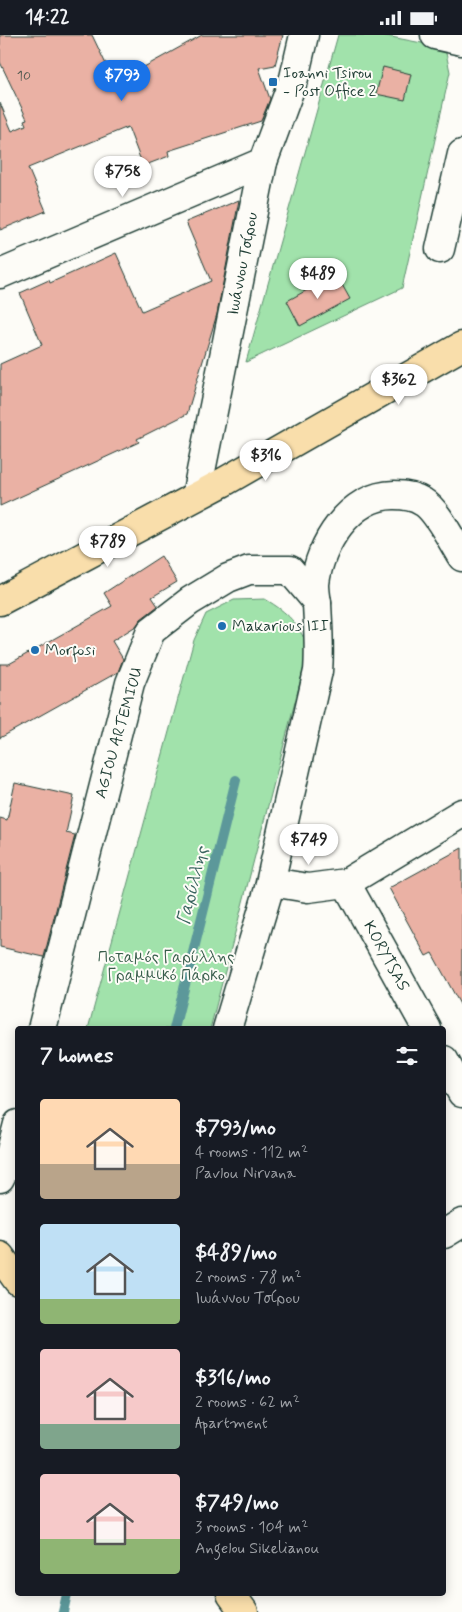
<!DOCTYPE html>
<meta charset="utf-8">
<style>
:root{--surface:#171b24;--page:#20242c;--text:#f1f3f6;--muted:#9ea1a6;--accent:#1a73e8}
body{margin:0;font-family:Mynerve,sans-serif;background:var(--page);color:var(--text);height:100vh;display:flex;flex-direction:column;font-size:19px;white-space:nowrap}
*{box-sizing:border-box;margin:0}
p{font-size:16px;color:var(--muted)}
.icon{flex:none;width:28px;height:28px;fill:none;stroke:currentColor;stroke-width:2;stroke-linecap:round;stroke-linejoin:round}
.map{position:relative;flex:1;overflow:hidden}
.drawer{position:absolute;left:15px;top:991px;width:431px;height:570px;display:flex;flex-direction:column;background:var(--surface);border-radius:5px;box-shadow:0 2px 12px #0003}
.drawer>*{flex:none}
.price{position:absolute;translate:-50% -42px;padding:0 11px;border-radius:18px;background:#fff;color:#222;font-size:16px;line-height:32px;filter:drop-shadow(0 1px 2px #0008)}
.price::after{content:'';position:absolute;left:50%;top:30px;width:15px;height:11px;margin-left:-8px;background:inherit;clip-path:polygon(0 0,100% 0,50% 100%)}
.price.selected{background:var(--accent);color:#fff}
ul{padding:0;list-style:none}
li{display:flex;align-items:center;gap:15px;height:125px;padding:0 25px}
li span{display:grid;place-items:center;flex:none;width:140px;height:100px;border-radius:5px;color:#555}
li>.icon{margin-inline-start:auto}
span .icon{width:60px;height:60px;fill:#fffc;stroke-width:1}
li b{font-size:21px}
h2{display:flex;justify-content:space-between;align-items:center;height:60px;padding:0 25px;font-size:21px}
.status{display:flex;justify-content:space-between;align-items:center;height:35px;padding:0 25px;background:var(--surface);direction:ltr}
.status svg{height:14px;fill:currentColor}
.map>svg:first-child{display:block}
.green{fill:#a1e2ab;stroke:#609070}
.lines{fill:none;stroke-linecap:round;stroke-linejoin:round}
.stream{stroke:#5c989a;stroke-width:10}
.building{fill:#eab1a4;stroke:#1f3d34}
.minor-casing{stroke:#1f3d34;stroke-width:31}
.major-casing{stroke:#1f3d34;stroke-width:31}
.minor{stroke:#fdfcf7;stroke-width:28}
.major{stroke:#f9deab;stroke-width:28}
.poi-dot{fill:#1f6fb2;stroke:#fdfcf7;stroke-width:2}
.labels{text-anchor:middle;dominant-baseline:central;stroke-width:4;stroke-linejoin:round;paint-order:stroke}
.number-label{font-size:14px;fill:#525a50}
.poi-label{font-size:16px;fill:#1f3d34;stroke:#fdfcf7;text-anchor:start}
.street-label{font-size:16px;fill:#1f3d34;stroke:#fdfcf7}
.park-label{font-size:16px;fill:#395e4c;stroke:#fdfcf7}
.water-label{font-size:18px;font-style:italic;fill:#38635e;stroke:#fdfcf7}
</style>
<div class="status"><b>14:22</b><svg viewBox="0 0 49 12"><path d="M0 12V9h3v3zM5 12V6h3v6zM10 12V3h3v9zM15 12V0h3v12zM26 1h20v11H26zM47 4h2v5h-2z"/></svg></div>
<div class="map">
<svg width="462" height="1577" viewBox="0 0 462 1577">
<rect width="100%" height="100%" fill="#fdfcf7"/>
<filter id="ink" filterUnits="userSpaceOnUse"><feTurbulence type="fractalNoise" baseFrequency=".02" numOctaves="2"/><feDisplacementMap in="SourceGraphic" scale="10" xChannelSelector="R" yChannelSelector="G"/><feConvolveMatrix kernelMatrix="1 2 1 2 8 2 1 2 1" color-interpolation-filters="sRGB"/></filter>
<g filter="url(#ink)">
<!-- green -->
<g class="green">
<polygon points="338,0 381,0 432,10 446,18 450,37 402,253 246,327"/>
<path d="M 265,564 C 290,579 296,587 309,613 L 210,994 L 88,994 L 194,605 L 206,579 L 234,565 Z"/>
</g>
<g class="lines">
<!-- stream -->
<g class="stream">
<polyline points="174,994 236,745"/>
<polyline points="63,1577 67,1559"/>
</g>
</g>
<!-- building -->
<g class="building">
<polygon points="0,0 92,0 115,48 202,0 283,0 275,30 259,33 270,64 261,86 168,116 169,121 143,131 128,92 28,133 46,176 0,195 0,68 12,96 26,90 24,85 27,84 0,27"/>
<polygon points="383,32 411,39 405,65 376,59"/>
<polygon points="239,165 217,279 187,379 137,404 139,407 0,471 0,329 42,310 20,258 49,245 50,248 116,218 142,276 211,246 186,187"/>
<polygon points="336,239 350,264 300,291 287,266"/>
<polygon points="161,521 177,547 152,562 158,571 141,584 136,591 112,606 123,624 118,637 0,703 0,629 9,629 112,571 104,558"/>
<polygon points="15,748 74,761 66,798 75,800 44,922 0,912 0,783 7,785"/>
<polygon points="462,813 462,973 432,918 426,921 389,853"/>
</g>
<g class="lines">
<defs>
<g id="minor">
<polyline points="435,0 462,6"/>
<polyline points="440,214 462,119"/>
<polyline points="0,239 263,127"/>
<polyline points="196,461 263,127 294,43 304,0"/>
<polyline points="271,847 308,853 346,848 462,778"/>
<polyline points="346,848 427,994"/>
<polyline points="42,994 130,648 151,596 190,566 228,543 249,535 290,535 317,567"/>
<path d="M 227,994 L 268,857 L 318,636 C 320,613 318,591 317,568 C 316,562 315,555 315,549 C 319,510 350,460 394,460 C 404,460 414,461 423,467 C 438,476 452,507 462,522"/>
<polyline points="444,1025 462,1058"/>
<polyline points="0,1143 8,1127 18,1089"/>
<polyline points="444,1199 462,1188"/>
</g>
<g id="major">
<polyline points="0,566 222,448 462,311"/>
<polyline points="0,1221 18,1246"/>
<polyline points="231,1559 244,1577"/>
</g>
</defs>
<!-- minor casing -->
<use href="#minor" class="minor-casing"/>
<!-- major casing -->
<use href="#major" class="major-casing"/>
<!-- minor -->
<use href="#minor" class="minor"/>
<!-- major -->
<use href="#major" class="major"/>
</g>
</g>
<!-- markers -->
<g class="poi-dot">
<rect x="268" y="42" width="10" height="10" rx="2.5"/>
<circle cx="222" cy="591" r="5"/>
<circle cx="35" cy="615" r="5"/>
</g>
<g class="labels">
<!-- number labels -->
<g class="number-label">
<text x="24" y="41">10</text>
</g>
<!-- poi labels -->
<g class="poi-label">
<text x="283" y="38">Ioanni Tsirou<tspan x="283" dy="18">- Post Office 2</tspan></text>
<text x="232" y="591">Makarious III</text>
<text x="45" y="615">Morfosi</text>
</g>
<!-- street labels -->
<g class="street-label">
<text transform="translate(243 229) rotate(-79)">Ιωάννου Τσίρου</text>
<text transform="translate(119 698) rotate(-74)">AGIOU ARTEMIOU</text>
<text transform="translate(386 921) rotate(61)">KORYTSAS</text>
</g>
<!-- park labels -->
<g class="park-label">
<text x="166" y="922">Ποταμός Γαρύλλης<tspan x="166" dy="18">Γραμμικό Πάρκο</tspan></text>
</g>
<!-- water labels -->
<g class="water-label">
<text transform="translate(193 851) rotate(-76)">Γαρύλλης</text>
</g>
</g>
</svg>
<b class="price selected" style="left:122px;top:67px">$793</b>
<b class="price" style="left:123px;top:163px">$758</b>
<b class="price" style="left:318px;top:265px">$489</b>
<b class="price" style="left:399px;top:371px">$362</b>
<b class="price" style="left:266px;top:447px">$316</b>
<b class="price" style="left:108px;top:533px">$789</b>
<b class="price" style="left:309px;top:831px">$749</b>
<section class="drawer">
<h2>7 homes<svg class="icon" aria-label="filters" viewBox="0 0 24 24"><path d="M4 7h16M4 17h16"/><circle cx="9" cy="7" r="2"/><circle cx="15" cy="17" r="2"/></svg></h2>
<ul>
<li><span style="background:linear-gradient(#ffd9b3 65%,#b9a48a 0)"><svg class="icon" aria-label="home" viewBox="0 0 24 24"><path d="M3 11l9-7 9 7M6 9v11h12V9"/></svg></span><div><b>$793/mo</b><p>4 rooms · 112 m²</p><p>Pavlou Nirvana</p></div></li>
<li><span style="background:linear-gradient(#bfe0f5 75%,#8fb573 0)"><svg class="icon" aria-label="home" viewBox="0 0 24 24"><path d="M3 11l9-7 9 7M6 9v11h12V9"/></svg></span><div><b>$489/mo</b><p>2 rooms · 78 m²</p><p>Ιωάννου Τσίρου</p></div></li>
<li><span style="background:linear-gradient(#f6c9c9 75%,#7fa58c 0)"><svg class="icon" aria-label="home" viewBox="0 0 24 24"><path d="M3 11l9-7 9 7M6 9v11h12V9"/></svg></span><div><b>$316/mo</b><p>2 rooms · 62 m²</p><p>Apartment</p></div></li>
<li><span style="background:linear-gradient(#f6c9c9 65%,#8fb573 0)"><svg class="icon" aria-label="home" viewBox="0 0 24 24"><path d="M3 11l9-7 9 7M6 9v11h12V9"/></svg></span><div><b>$749/mo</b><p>3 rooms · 104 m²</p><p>Angelou Sikelianou</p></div></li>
</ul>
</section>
</div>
